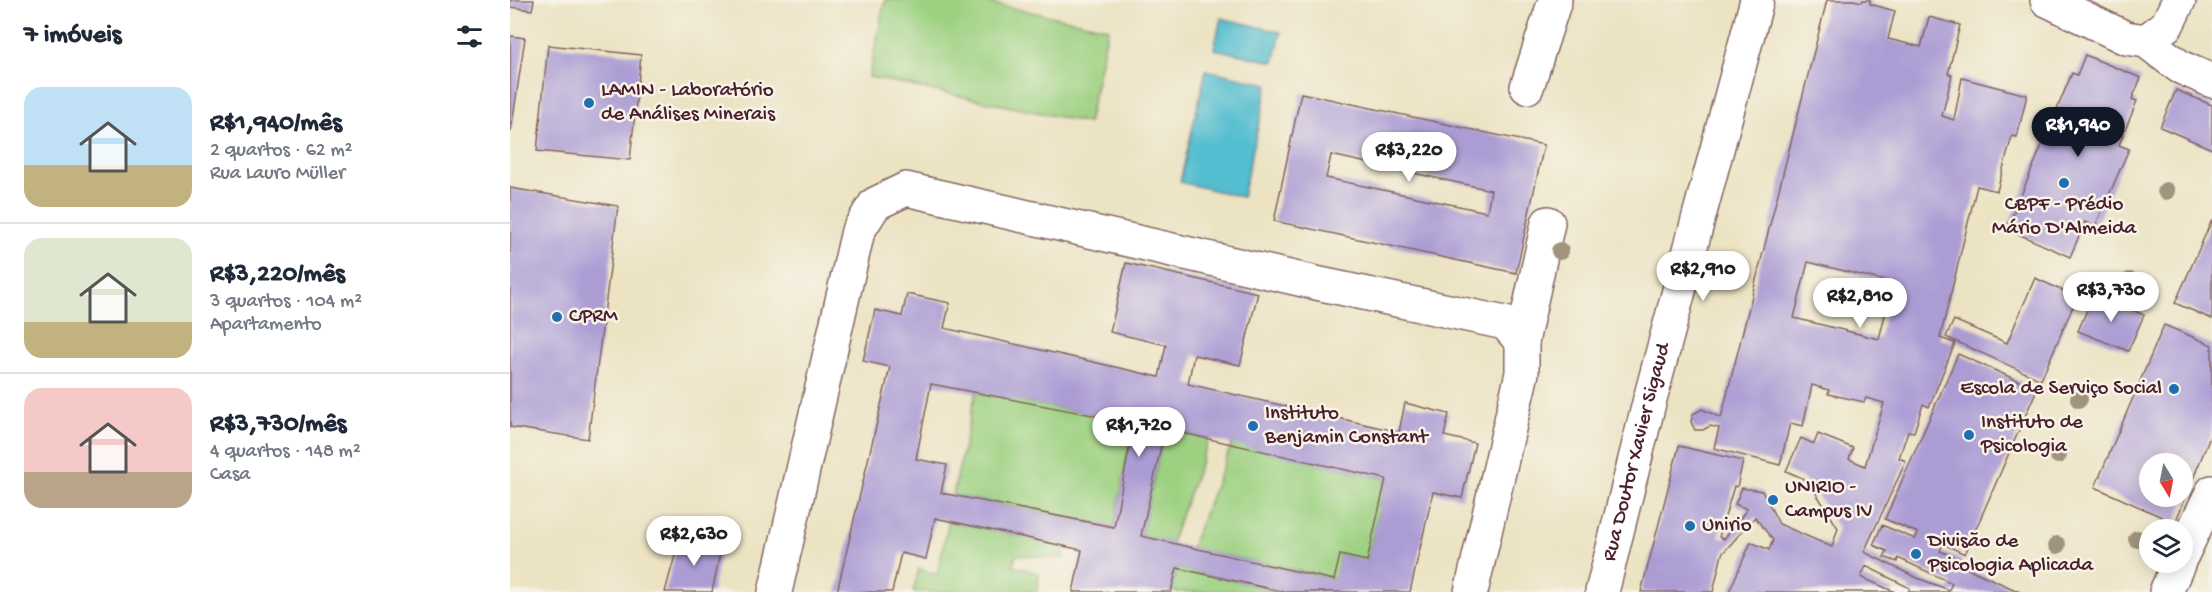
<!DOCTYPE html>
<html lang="pt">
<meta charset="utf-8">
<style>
:root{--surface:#fff;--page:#f6f6f7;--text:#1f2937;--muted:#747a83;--line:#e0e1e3;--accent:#111827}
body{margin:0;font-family:"Gochi Hand",sans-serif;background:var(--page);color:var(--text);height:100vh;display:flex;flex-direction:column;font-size:22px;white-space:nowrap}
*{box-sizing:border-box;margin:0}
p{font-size:20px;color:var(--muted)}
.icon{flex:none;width:33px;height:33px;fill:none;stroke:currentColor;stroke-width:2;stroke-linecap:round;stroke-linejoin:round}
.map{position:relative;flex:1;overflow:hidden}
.side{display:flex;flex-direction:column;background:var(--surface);width:510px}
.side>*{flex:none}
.needle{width:39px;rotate:170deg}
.controls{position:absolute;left:1629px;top:453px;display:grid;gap:12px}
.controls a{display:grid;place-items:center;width:54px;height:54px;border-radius:50%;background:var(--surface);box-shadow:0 3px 15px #0003;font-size:30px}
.price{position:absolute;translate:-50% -51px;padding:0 14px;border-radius:21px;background:#fff;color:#222;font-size:20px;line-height:39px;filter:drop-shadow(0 2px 3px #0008)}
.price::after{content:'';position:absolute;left:50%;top:36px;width:18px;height:14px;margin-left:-9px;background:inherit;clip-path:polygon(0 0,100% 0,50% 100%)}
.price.selected{background:var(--accent);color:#fff}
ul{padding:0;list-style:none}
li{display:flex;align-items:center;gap:18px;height:150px;padding:0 24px}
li+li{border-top:2px solid var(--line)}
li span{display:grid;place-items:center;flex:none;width:168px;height:120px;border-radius:18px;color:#555}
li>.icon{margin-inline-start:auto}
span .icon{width:72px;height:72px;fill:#fffc;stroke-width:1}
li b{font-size:26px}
h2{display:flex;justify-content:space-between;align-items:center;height:72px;padding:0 24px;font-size:26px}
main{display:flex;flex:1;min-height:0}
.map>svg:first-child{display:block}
.green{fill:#9dd181;stroke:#747856;stroke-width:1.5}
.water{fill:#53becf;stroke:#4e6e7d;stroke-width:1.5}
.building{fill:#ac9cd4;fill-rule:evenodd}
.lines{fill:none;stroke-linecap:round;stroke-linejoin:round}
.minor-casing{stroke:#836460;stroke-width:36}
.minor{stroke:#fff;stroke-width:33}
.tree{fill:#a1947e}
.poi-dot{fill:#1f6fb2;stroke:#f7f3e8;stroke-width:2}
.labels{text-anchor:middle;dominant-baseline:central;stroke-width:5;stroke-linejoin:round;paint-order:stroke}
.poi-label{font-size:21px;fill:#4a1f2b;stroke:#f7f3e8;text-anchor:start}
.street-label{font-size:21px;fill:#4a1f2b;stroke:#f7f3e8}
</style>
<main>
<section class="side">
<h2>7 imóveis<svg class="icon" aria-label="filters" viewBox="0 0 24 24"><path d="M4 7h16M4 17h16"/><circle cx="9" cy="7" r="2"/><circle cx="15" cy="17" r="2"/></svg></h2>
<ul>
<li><span style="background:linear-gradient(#bfe0f5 65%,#c2b280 0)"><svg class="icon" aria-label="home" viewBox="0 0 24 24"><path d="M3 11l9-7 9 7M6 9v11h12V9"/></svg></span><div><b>R$1,940/mês</b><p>2 quartos · 62 m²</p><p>Rua Lauro Müller</p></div></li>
<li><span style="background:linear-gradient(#dfe7d0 70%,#c2b280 0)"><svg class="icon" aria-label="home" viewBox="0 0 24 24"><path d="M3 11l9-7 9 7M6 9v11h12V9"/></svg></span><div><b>R$3,220/mês</b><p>3 quartos · 104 m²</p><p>Apartamento</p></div></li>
<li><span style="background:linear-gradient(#f6c9c9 70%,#b9a48a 0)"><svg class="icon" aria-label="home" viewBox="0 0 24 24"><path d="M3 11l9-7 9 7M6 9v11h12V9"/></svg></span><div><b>R$3,730/mês</b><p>4 quartos · 148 m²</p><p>Casa</p></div></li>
</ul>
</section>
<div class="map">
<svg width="1702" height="592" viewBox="0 0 1702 592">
<rect width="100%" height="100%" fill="#f7f3e8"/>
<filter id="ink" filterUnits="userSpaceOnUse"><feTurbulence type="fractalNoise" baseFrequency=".0167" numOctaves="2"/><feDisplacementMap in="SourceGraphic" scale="12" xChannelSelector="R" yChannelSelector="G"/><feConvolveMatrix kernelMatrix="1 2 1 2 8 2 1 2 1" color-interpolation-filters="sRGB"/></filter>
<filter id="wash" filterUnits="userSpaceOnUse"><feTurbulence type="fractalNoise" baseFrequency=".008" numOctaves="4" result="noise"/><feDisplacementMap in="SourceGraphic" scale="24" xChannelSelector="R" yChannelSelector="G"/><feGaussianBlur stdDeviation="1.35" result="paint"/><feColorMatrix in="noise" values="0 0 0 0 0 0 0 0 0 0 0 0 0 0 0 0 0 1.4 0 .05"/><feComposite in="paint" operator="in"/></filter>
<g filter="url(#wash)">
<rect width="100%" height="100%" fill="#ece3c3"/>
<!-- green -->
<g class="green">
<polygon points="375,0 464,0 598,28 578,123 359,77"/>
<polygon points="466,392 624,423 604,527 443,495"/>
<polygon points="655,429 699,439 661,543 631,536"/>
<polygon points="722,443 876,479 857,561 830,555 825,579 681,548"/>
<polygon points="439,521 556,546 553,558 506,555 503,566 529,573 527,592 403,592 409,569 427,575"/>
<polygon points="667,568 774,592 661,592"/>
</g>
<!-- water -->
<g class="water">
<polygon points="711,18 771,32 764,62 704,49"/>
<polygon points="696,70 758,84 732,197 670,182"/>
</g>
<g id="blocks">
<!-- building -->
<g class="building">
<polygon points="0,0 24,0 22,10 0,7"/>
<path d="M 1317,0 L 1343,0 L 1352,2 L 1353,0 L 1360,0 L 1360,4 L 1385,11 L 1378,39 L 1411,47 L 1419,17 L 1450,25 L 1438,74 L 1442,75 L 1432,116 L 1444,120 L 1452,78 L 1517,95 L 1507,137 L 1502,136 L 1487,191 L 1467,186 L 1430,338 L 1445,343 L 1419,407 L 1413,404 L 1404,432 L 1398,431 L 1389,458 L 1396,461 L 1354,552 L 1405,577 L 1439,590 L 1442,583 L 1388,558 L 1387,562 L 1374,557 L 1377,551 L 1363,545 L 1372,525 L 1405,539 L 1408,533 L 1375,519 L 1448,354 L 1527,389 L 1455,554 L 1433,544 L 1430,551 L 1452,560 L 1450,565 L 1510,592 L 1398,592 L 1400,588 L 1356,566 L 1351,577 L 1385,592 L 1219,592 L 1241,542 L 1259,550 L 1263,540 L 1245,517 L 1212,554 L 1203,592 L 1131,592 L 1169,446 L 1233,461 L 1227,487 L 1224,486 L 1209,537 L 1214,539 L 1237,509 L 1225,504 L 1232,488 L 1252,491 L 1269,524 L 1322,547 L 1328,528 L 1304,490 L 1292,478 L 1276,471 L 1291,438 L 1304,444 L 1308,434 L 1343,448 L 1339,459 L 1355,466 L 1374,403 L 1356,398 L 1354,402 L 1318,394 L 1319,390 L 1302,385 L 1293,426 L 1280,423 L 1270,465 L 1204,448 L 1209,428 L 1200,426 L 1193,430 L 1185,430 L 1181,422 L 1183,414 L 1192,409 L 1211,418 ZM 1298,262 L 1383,283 L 1369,339 L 1284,318 Z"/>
<polygon points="0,36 15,38 1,131 0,131"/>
<polygon points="38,45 131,55 120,160 27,151"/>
<polygon points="1575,55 1631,78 1622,99 1627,101 1609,145 1619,149 1585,227 1575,222 1560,257 1497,229 1562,73 1567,75"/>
<polygon points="1666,90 1702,105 1702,149 1650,127"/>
<path d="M 791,93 L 1034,145 L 1006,273 L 764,221 ZM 821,155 L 981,190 L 977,212 L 816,178 Z"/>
<polygon points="0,188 108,206 78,439 0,427"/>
<polygon points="1702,220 1702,319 1665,303"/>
<path d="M 616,263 L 748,293 L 730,365 L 684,355 L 678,384 L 889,432 L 895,403 L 939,414 L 934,436 L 965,443 L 952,498 L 923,492 L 900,592 L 774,592 L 667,568 L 661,592 L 563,592 L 572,550 L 425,518 L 416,559 L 391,553 L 382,592 L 327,592 L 380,367 L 353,361 L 365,310 L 392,316 L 397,294 L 440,303 L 434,328 L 649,377 L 656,345 L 600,332 ZM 421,384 L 624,423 L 604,527 L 431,493 L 437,465 L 406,459 ZM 655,429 L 876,479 L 857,561 L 830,555 L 824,580 L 631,536 Z"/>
<polygon points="1525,278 1567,297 1531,380 1436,337 1444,320 1497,343"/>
<polygon points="1584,294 1634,315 1618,351 1568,331"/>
<path d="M 1654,325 L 1702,345 L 1702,432 L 1665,523 L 1585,487 ZM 1640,464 L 1672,464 L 1672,496 L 1640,496 Z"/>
<polygon points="170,537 212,544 202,592 155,592"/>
</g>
</g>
</g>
<g filter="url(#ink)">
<use href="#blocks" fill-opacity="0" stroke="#836460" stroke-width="1.5"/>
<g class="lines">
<defs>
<g id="minor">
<polyline points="1537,0 1616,38 1636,41 1670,67 1702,81"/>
<polyline points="1636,41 1657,25 1669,0"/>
<polyline points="1017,87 1045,0"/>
<polyline points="1012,342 1038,223"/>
<polyline points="1672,555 1702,492"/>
<polyline points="265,592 348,231 365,204 396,189 806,283 995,323 1012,342 1012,373 961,592"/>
<path id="s1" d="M 1092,592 L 1140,399 L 1247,0"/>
<polyline points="1656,592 1669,562"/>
</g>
</defs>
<!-- minor casing -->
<use href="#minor" class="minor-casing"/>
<!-- minor -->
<use href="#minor" class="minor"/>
</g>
<!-- trees -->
<g class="tree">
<circle cx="1656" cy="191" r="9"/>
<circle cx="1050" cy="251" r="9"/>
<circle cx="1620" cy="281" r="9"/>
<circle cx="1569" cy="399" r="9"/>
<circle cx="1548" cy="455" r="9"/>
<circle cx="1627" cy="539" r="9"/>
<circle cx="1547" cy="545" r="9"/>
</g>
</g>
<!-- markers -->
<g class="poi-dot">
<circle cx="79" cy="103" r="6"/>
<circle cx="1554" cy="183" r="6"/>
<circle cx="47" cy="317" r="6"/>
<circle cx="1664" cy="389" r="6"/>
<circle cx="743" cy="426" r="6"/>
<circle cx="1459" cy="435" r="6"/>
<circle cx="1263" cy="500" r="6"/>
<circle cx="1180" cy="526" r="6"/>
<circle cx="1406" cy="554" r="6"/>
</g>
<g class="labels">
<!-- poi labels -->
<g class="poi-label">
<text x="91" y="91">LAMIN - Laboratório<tspan x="91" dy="24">de Análises Minerais</tspan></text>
<text x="1554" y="205" text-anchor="middle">CBPF - Prédio<tspan x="1554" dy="24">Mário D'Almeida</tspan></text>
<text x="59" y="317">CPRM</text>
<text x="1652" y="389" text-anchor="end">Escola de Serviço Social</text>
<text x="755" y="414">Instituto<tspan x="755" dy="24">Benjamin Constant</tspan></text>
<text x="1471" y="423">Instituto de<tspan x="1471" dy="24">Psicologia</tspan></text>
<text x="1275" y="488">UNIRIO -<tspan x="1275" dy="24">Campus IV</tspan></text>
<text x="1192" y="526">Unirio</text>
<text x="1418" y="542">Divisão de<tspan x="1418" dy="24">Psicologia Aplicada</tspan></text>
</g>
<!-- street labels -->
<g class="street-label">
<text stroke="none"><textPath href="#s1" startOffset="144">Rua Doutor Xavier Sigaud</textPath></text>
</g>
</g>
</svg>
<div class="controls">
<a><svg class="needle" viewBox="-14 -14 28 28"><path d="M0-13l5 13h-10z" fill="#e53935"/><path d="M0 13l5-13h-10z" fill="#747a83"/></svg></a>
<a><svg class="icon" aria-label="layers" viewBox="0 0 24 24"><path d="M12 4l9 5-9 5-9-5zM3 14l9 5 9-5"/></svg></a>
</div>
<b class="price selected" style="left:1568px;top:158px">R$1,940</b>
<b class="price" style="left:899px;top:183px">R$3,220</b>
<b class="price" style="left:1193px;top:302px">R$2,910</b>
<b class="price" style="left:1601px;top:323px">R$3,730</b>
<b class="price" style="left:1350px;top:329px">R$2,810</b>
<b class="price" style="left:629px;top:458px">R$1,720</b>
<b class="price" style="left:184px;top:567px">R$2,630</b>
</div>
</main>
